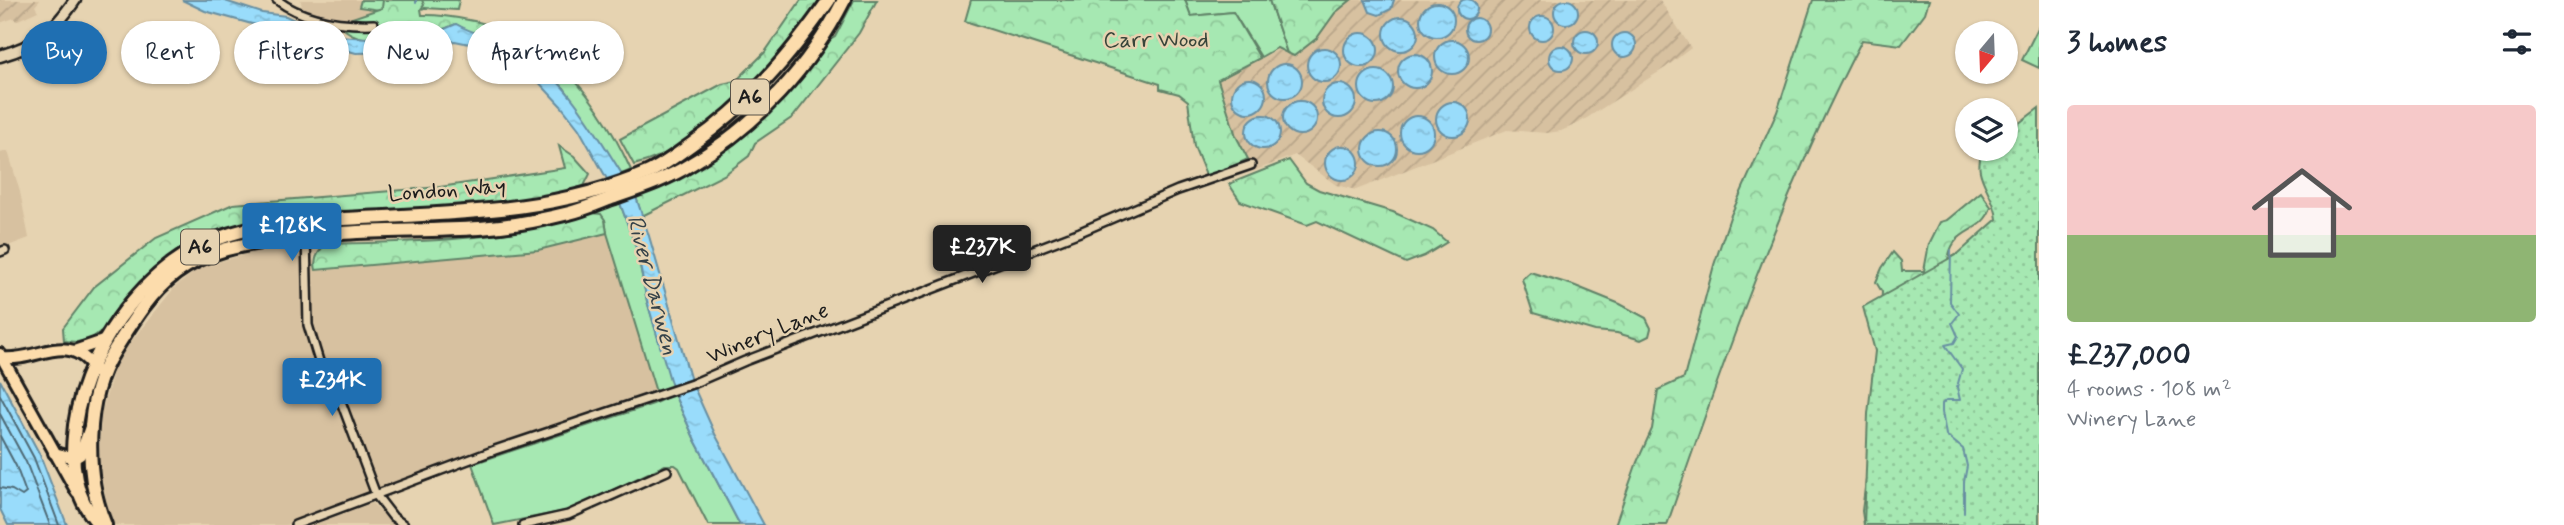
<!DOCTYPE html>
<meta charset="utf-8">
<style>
:root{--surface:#fff;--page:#f2f2f3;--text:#1f2937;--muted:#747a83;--line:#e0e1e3;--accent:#1f6fb2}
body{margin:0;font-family:Mynerve,sans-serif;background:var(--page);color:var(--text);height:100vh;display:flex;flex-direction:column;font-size:26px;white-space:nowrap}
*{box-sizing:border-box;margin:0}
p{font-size:23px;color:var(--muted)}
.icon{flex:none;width:38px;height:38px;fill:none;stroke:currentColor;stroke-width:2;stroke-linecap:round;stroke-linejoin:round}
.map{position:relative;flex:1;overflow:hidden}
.side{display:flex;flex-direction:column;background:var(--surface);width:525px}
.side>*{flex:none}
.banner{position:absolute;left:21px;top:21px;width:665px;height:63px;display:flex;gap:14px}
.needle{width:46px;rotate:199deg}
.controls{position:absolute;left:1955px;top:21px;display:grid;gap:14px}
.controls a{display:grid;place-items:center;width:63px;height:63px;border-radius:50%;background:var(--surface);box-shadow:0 2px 5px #0004;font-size:35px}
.price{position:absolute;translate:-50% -60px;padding:0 16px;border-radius:7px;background:var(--accent);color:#fff;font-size:23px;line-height:46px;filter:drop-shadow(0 2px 4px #0008)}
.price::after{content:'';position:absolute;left:50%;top:42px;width:21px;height:16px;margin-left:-10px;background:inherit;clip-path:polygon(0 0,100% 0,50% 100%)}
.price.on{background:#222;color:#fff}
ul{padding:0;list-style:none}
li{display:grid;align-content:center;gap:14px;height:371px;padding:0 28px}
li+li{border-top:2px solid var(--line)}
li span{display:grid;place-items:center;height:217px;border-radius:7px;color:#555}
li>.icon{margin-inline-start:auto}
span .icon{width:126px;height:126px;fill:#fffc;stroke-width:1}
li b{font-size:30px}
h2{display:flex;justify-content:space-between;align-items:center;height:84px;padding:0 28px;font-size:30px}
.chip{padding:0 24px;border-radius:32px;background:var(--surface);box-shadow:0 2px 5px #0004;font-size:24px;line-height:63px}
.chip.on{background:var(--accent);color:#fff}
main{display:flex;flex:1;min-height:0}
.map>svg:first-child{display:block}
.built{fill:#d7c1a0}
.industrial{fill:url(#industrial-furrows)}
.grass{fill:#a6e8b2;stroke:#618267;stroke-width:2}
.forest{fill:url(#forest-crowns);stroke:#618267;stroke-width:2}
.park{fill:url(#park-dots);stroke:#618267;stroke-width:2}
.water{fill:url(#water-ripples);stroke:#678fa2;stroke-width:2}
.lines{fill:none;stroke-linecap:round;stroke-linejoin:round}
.shore{stroke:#4e6975;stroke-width:2}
.stream{stroke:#678fa2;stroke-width:2}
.minor-casing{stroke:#1c1c1c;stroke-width:12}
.secondary-casing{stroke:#1c1c1c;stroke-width:15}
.primary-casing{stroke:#1c1c1c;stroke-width:16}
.trunk-casing{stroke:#1c1c1c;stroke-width:18}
.minor{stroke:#e6d3b1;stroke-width:7}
.secondary{stroke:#e6d3b1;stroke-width:10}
.primary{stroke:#fcdcac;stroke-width:10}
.trunk{stroke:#fcdcac;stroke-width:12}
.labels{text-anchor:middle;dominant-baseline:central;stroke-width:5;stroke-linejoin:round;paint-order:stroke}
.shield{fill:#e6d3b1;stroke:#595349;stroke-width:2}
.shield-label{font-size:21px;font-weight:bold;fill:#1c1c1c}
.park-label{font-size:23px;fill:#38453a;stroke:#e6d3b1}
.street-label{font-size:23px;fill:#1c1c1c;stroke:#e6d3b1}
.water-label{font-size:24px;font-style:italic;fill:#354249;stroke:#e6d3b1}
</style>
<main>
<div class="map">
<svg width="2039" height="525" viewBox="0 0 2039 525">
<defs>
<pattern id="industrial-furrows" width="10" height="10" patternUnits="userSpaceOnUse" patternTransform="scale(1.75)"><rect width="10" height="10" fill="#d7c1a0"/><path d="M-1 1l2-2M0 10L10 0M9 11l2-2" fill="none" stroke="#b8a589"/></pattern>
<pattern id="forest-crowns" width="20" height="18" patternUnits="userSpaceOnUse" patternTransform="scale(1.75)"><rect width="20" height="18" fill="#a6e8b2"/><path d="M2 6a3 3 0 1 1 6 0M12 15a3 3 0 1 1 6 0" fill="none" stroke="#8ec698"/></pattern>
<pattern id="park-dots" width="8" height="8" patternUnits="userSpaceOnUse" patternTransform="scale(1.75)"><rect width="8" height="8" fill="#a6e8b2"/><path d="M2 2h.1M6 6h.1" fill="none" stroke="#8ec698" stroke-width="1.8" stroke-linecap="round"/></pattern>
<pattern id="water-ripples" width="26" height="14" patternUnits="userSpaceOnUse" patternTransform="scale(1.75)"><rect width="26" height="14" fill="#99dcfb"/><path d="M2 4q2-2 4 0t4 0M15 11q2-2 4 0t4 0" fill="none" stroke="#83bcd7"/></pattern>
</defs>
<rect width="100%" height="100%" fill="#e6d3b1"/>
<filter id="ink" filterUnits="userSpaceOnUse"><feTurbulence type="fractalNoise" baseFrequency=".0143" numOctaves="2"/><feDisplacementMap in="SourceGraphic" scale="14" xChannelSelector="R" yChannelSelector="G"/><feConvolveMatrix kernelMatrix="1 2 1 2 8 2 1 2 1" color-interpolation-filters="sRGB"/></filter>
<g filter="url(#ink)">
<!-- built -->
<g class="built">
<polygon points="299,0 389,0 386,17 343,21 310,14 302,9 301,1"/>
<polygon points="8,151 20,192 29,238 0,249 0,153"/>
<polygon points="607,233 656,392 286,525 114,525 109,514 99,464 101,414 117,359 175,287 201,267 273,246 314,261 318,269 538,250"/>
<polygon points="372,503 394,525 312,525"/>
</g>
<!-- industrial -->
<g class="industrial">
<polygon points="0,0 40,0 35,6 38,11 16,21 14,18 0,23"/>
<polygon points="1351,0 1660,0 1691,48 1665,68 1579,123 1561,131 1547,133 1507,130 1356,190 1336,185 1295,155 1254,171 1236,136 1218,81 1277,50 1294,56 1317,38 1335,13"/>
</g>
<!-- grass -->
<g class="grass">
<polygon points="361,0 459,0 457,10 425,8 386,17 387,11 359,7"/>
<polygon points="1185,0 1269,0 1287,53 1277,48 1261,57 1233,12 1191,16"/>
<polygon points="2039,26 2039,68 2022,60"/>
<path d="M 518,39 C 529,45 542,51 551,58 C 588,88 612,128 631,170 L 622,174 L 564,88 L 514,47 L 521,45 Z"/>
<polygon points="620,203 637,250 647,301 673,387 656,392 607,233 605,220 600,214 591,213"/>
<polygon points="674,394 695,440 740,525 708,525 679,468 675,465 665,465 571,510 494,525 472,464 653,404"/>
</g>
<!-- forest -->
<g class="forest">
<path d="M 383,0 L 422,0 L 424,5 L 421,9 L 422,15 C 445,14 511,23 521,46 C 506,48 469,32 456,24 C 441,30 434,35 419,27 C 399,37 365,46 345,30 L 352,18 L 382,8 Z"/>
<path d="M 801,0 L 821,0 C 782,60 707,147 634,165 L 620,139 L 722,84 L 736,81 L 765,52 Z"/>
<polygon points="854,0 877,0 859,33 793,117 755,143 749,156 724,175 642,216 636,197 669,182 746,131 790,90 830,40 835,37"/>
<polygon points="971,0 1185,0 1191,16 1233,12 1260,58 1218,80 1236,136 1248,159 1207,178 1194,146 1188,101 1179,94 1160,89 1160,84 965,21"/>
<polygon points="1269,0 1351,0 1335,13 1317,38 1294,56 1287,53"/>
<path d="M 1813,0 L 1929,0 L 1925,13 L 1901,45 L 1862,40 C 1781,195 1724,360 1667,525 L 1615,525 L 1637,462 L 1652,429 L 1658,390 L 1684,378 L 1714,265 L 1730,217 L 1777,112 Z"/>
<polygon points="559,146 574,156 590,174 584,186 552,197 415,211 260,222 156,270 120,305 106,327 91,339 77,342 64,341 63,328 94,287 156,238 233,204 440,187 565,168"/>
<polygon points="1289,160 1306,183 1319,190 1393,212 1433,230 1447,242 1424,256 1406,263 1317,221 1307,225 1240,201 1229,184"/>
<path d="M 1981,192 L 1991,207 C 1981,239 1948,222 1947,271 L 1864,525 L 1862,511 L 1874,418 L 1882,292 L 1876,282 L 1882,268 L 1893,252 L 1901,261 L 1902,271 L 1924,271 L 1929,244 L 1940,222 L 1947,220 Z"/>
<path d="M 591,213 L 601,214 L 605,220 L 607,233 L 538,250 L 316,270 C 313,259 318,251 326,244 C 394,242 473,242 540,227 C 557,223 574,218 591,213 Z"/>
<polygon points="1530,272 1573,285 1620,304 1646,318 1651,328 1649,336 1641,340 1617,333 1595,331 1533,313 1522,279"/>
</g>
<!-- park -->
<path class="park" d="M 2039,108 L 2039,525 L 1864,525 L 1868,414 L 1875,351 L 1863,307 L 1959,253 L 1997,219 C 1995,192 1969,175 1984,149 L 2006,149 L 2006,133 Z"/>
<!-- water -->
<g class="water">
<circle cx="1467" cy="9" r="10"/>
<path d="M 182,0 L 222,0 L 262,13 L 286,16 L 309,27 L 338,36 L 383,39 L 405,37 L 408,32 L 419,27 C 434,36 442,30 456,24 C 475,35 496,38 516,48 C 562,72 595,131 622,174 L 607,179 L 579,129 L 561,106 L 534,77 L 494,49 L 455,41 L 399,52 L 356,53 L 205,11 Z"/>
<polygon points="1365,0 1394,0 1391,9 1379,15 1370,12"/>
<circle cx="1566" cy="12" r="12"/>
<circle cx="1437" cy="20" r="17"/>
<circle cx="1542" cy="28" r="12"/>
<circle cx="1401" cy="34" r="17"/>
<circle cx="1476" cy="29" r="11"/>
<circle cx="1586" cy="42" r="12"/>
<circle cx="1361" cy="50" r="17"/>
<circle cx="1624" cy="45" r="12"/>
<circle cx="1452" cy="57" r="17"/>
<circle cx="1561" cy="58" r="12"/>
<circle cx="1324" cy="65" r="17"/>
<circle cx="1415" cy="71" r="17"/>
<circle cx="1285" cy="81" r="17"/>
<circle cx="1376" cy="87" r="17"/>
<circle cx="1249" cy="96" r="17"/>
<circle cx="1339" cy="101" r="17"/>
<circle cx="1300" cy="118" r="17"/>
<circle cx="1453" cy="119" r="17"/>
<circle cx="1263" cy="132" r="17"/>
<circle cx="1417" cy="133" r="17"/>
<circle cx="1380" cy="149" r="17"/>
<circle cx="1342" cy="163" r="17"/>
<polygon points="636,197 649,236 691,381 715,434 764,525 740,525 695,440 674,394 647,301 637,250 620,203"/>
<polygon points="0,380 40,455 67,525 8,525 0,509"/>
</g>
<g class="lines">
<!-- shore -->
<g class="shore">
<polyline points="0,395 34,458 59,525"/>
<polyline points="0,414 26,462 50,525"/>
<polyline points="0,436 16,466 26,493 22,496 12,490 0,488"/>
</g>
<!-- stream -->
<g class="stream">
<polyline points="416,3 416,0"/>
<polyline points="1951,250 1950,302 1959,314 1952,323 1958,336 1954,343 1945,345 1962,369 1957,387 1960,400 1946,400 1942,404 1942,412 1946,435 1963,449 1967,466 1964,482 1964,513"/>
</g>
<defs>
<g id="minor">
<path d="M 277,0 C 304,20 341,25 374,24"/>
<polyline points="306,235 308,325 322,371 340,399 376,495 393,517 404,525"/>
<polyline points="0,252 5,250"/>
<polyline points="295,525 495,450 692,384 745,361 1080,232 1178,190 1251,165"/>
<polyline points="523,525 568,515 667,471"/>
</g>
<path id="secondary" d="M 0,56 C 38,45 52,33 75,0"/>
<g id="primary">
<polyline points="74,351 103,341"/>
<polyline points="0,354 77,492"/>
<path d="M 2,358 C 40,362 68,328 97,372"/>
<polyline points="54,453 75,458 80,455 90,427"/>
</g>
<g id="trunk">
<path d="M 99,525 C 94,518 88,511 84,503 C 66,467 73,415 87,379 C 108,324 148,273 201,246 C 250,221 309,221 362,218 C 459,213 557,212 647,173 C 663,166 678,154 692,144 C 749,104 789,57 829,0"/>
<path d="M 105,525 C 84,475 84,398 114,351 C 131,324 150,292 176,273 C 207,250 243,244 280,239 C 347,229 413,232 480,228 C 509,226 541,220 569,213 C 582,210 596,204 609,199 C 637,189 666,180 691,164 C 756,126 810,67 844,0"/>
</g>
</defs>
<!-- minor casing -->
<use href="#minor" class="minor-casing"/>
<!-- secondary casing -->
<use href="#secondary" class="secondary-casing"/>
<!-- primary casing -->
<use href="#primary" class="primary-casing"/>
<!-- trunk casing -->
<use href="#trunk" class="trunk-casing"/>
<!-- minor -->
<use href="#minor" class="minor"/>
<!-- secondary -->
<use href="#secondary" class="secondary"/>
<!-- primary -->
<use href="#primary" class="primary"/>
<!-- trunk -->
<use href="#trunk" class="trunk"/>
</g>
</g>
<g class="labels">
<!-- shield labels -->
<g class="shield">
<rect x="731" y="79.5" width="38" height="35" rx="5"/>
<rect x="181" y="229.5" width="38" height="35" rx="5"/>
</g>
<g class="shield-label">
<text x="750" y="97">A6</text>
<text x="200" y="247">A6</text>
</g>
<!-- park labels -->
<g class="park-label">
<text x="1156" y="41">Carr Wood</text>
</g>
<!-- street labels -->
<g class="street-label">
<text transform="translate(447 191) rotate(-4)">London Way</text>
<text transform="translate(768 334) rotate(-22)">Winery Lane</text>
</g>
<!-- water labels -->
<g class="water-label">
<text transform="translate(652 285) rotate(75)">River Darwen</text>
</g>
</g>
</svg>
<div class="controls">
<a><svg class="needle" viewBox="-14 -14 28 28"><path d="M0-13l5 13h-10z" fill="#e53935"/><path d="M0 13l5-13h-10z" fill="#747a83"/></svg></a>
<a><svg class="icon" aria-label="layers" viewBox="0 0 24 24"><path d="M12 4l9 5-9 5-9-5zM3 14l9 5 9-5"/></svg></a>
</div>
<b class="price" style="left:292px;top:263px">£128K</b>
<b class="price on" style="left:982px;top:285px">£237K</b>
<b class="price" style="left:332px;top:418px">£234K</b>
<div class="banner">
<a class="chip on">Buy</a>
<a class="chip">Rent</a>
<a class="chip">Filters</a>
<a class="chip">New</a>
<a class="chip">Apartment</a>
</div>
</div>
<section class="side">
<h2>3 homes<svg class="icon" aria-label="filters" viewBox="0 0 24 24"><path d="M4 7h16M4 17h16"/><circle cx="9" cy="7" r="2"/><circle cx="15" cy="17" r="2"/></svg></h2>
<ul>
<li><span style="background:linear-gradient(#f6c9c9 60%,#8fb573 0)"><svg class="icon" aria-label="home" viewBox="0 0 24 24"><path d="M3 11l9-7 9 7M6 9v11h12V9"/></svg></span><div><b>£237,000</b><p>4 rooms · 108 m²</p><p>Winery Lane</p></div></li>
</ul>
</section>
</main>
